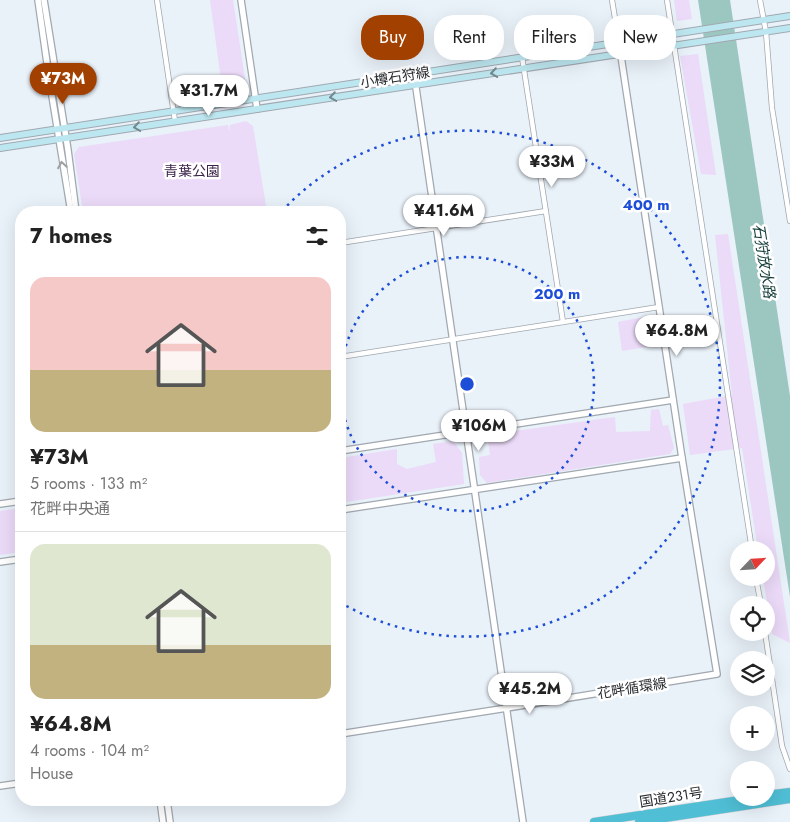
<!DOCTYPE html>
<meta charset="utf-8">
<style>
:root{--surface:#fff;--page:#f2f2f2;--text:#222;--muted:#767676;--line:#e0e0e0;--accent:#a24000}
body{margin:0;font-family:Jost,"Noto Sans JP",sans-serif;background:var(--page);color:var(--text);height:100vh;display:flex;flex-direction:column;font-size:19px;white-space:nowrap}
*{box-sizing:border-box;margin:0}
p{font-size:16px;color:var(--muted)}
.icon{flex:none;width:28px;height:28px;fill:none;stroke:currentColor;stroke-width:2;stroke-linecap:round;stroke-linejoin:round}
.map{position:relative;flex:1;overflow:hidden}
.sheet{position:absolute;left:15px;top:206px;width:331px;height:600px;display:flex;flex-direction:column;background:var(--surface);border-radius:20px;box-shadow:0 5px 20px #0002}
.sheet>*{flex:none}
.top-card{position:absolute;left:361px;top:15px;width:354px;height:45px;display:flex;gap:10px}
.needle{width:32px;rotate:65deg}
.buttons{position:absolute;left:730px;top:541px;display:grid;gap:10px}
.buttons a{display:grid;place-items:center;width:45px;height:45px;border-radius:50%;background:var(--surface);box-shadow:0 5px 20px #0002;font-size:25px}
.price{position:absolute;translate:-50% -42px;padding:0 11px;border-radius:18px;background:#fff;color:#222;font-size:16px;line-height:32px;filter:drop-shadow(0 1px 2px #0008)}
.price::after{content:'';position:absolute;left:50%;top:30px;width:15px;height:11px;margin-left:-8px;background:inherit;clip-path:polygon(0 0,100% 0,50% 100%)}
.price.active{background:var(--accent);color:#fff}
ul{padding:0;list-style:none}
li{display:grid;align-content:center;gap:10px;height:265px;padding:0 15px}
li+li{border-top:1px solid var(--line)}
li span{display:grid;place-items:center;height:155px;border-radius:15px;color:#555}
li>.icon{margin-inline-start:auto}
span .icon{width:90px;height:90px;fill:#fffc;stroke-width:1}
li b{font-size:21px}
h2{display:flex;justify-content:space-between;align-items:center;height:60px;padding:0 15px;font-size:21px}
.tag{padding:0 18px;border-radius:20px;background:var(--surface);box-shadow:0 5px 20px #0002;font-size:18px;line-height:45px}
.tag.active{background:var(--accent);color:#fff}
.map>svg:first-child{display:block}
.green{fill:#ebdaf8}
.water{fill:#9cc7c1}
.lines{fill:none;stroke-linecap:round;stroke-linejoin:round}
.minor-casing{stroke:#a1a8b0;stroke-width:6}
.tertiary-casing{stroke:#a1a8b0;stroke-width:8}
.secondary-casing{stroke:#a1a8b0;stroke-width:8}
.trunk-casing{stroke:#cccccd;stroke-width:9}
.minor{stroke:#fff;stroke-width:4.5}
.tertiary{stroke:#fff;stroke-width:5.5}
.secondary{stroke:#bde7f0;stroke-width:6}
.trunk{stroke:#50bfd6;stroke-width:8}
.oneway{stroke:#738a90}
.oneway2{stroke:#9fa0a1}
.ring{fill:none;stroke:#1d4ed8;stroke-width:2.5;stroke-dasharray:2.5 5}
.labels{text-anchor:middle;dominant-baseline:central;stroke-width:5;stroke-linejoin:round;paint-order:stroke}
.street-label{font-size:14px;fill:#292c2f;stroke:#fff}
.park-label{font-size:14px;fill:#3b224b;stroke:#fff}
.water-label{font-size:15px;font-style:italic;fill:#133c38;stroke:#fff}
.centre{fill:#1d4ed8;stroke:#fff;stroke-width:2.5}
.ring-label{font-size:15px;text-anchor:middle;font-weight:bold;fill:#1d4ed8;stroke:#fff;stroke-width:5;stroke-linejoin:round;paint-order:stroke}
</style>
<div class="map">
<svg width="790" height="822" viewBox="0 0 790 822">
<rect width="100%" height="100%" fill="#e9f1f9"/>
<!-- green -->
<g class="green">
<polygon points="210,0 233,0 246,85 240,90 223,94"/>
<polygon points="674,0 689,0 692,19 677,21"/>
<polygon points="698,54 716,175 701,174 680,56"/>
<polygon points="246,121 253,126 267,212 83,212 74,154 79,147 228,125 229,132 230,125"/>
<polygon points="728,234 790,643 772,634 763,578 766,578 766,550 758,550 742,448 690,455 683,404 732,395 715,235"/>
<polygon points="654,315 658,345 622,351 618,322"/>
<polygon points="659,409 663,426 668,425 674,448 670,454 487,483 480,475 479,457 490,455 487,435 615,417 616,432 650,431 651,410"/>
<polygon points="453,441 462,453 464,484 340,503 340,458 397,449 397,464 407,469 436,462 433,444"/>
<polygon points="21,508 21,552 0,555 0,511"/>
</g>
<!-- water -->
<polygon class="water" points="698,0 730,0 790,396 790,597"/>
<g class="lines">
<defs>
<g id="minor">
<polyline points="157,0 175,121"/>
<polyline points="612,0 619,43"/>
<polyline points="667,0 752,550"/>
<polyline points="760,0 766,32 772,108 790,221"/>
<polyline points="522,57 563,322"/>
<polyline points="340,243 546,211"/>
<polyline points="340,357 659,307"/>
<polyline points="756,578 761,605"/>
<polyline points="765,632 782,746 790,769"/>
</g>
<g id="tertiary">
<polyline points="38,0 50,84 71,212"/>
<polyline points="44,0 68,150 76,212"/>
<polyline points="241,0 257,109"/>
<polyline points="414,74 523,822"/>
<polyline points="340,451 673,400"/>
<polyline points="0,504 21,501"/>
<polyline points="340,510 682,458"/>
<polyline points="0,562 21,559"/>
<polyline points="340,734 507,708 717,674 682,458 619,43"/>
<polyline points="0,786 21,783"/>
<polyline points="160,800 163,822"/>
<polyline points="167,800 170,822"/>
</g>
<g id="secondary">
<polyline points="0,138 790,16"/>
<polyline points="0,148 790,28"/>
</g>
<g id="trunk">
<polyline points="766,795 790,792"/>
<polyline points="594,822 753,798"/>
<polyline points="639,822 790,799"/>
</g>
</defs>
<!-- minor casing -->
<use href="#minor" class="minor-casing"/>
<!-- tertiary casing -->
<use href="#tertiary" class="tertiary-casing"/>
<!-- secondary casing -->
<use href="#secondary" class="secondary-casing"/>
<!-- trunk casing -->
<use href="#trunk" class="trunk-casing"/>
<!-- minor -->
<use href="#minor" class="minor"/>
<!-- tertiary -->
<use href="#tertiary" class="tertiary"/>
<!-- secondary -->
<use href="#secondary" class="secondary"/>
<!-- trunk -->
<use href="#trunk" class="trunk"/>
</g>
<!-- one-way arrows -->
<defs><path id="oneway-chevron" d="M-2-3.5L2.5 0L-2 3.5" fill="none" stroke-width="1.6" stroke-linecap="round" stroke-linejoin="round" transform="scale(1.25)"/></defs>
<g class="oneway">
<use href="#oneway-chevron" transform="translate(494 73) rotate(171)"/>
<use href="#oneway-chevron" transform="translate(333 97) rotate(171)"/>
<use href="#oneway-chevron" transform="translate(137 127) rotate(171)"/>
</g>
<use class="oneway2" href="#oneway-chevron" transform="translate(62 165) rotate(-99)"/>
<!-- distance rings -->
<g class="ring">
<path d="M340 383A127 127 0 1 1 340 385"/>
<path d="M282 211A253 253 0 1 1 341 603"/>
</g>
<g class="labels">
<!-- street labels -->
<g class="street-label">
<text transform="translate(395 77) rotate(-9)">小樽石狩線</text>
<text transform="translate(632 688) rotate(-9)">花畔循環線</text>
<text transform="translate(671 797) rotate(-9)">国道231号</text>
</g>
<!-- park labels -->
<g class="park-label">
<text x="192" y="171">青葉公園</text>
</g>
<!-- water labels -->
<g class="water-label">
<text transform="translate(764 261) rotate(81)">石狩放水路</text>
</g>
</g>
<circle cx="467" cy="384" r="8" class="centre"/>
<g class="ring-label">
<text x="646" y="210">400 m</text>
<text x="557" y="299">200 m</text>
</g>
</svg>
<div class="buttons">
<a><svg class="needle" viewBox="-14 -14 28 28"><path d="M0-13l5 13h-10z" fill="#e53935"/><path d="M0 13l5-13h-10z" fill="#767676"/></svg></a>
<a><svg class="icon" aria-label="locate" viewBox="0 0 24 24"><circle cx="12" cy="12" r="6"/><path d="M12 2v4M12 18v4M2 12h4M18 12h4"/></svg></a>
<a><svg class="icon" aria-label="layers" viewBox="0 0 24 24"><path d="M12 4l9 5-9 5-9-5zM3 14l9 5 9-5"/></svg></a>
<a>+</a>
<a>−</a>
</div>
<b class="price active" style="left:63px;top:105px">¥73M</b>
<b class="price" style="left:209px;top:117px">¥31.7M</b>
<b class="price" style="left:552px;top:188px">¥33M</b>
<b class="price" style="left:444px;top:237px">¥41.6M</b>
<b class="price" style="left:677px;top:357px">¥64.8M</b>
<b class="price" style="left:479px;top:452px">¥106M</b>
<b class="price" style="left:530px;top:715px">¥45.2M</b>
<div class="top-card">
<a class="tag active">Buy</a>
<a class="tag">Rent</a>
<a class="tag">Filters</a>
<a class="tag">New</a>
</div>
<section class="sheet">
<h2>7 homes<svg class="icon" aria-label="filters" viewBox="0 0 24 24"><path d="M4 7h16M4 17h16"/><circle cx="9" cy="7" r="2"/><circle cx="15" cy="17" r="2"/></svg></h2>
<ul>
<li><span style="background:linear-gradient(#f6c9c9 60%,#c2b280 0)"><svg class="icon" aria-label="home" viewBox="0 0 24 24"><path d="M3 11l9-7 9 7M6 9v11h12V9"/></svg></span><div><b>¥73M</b><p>5 rooms · 133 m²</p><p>花畔中央通</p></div></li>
<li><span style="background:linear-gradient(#dfe7d0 65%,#c2b280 0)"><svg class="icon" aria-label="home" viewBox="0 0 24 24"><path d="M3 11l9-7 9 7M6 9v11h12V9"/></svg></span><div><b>¥64.8M</b><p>4 rooms · 104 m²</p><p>House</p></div></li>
</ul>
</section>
</div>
